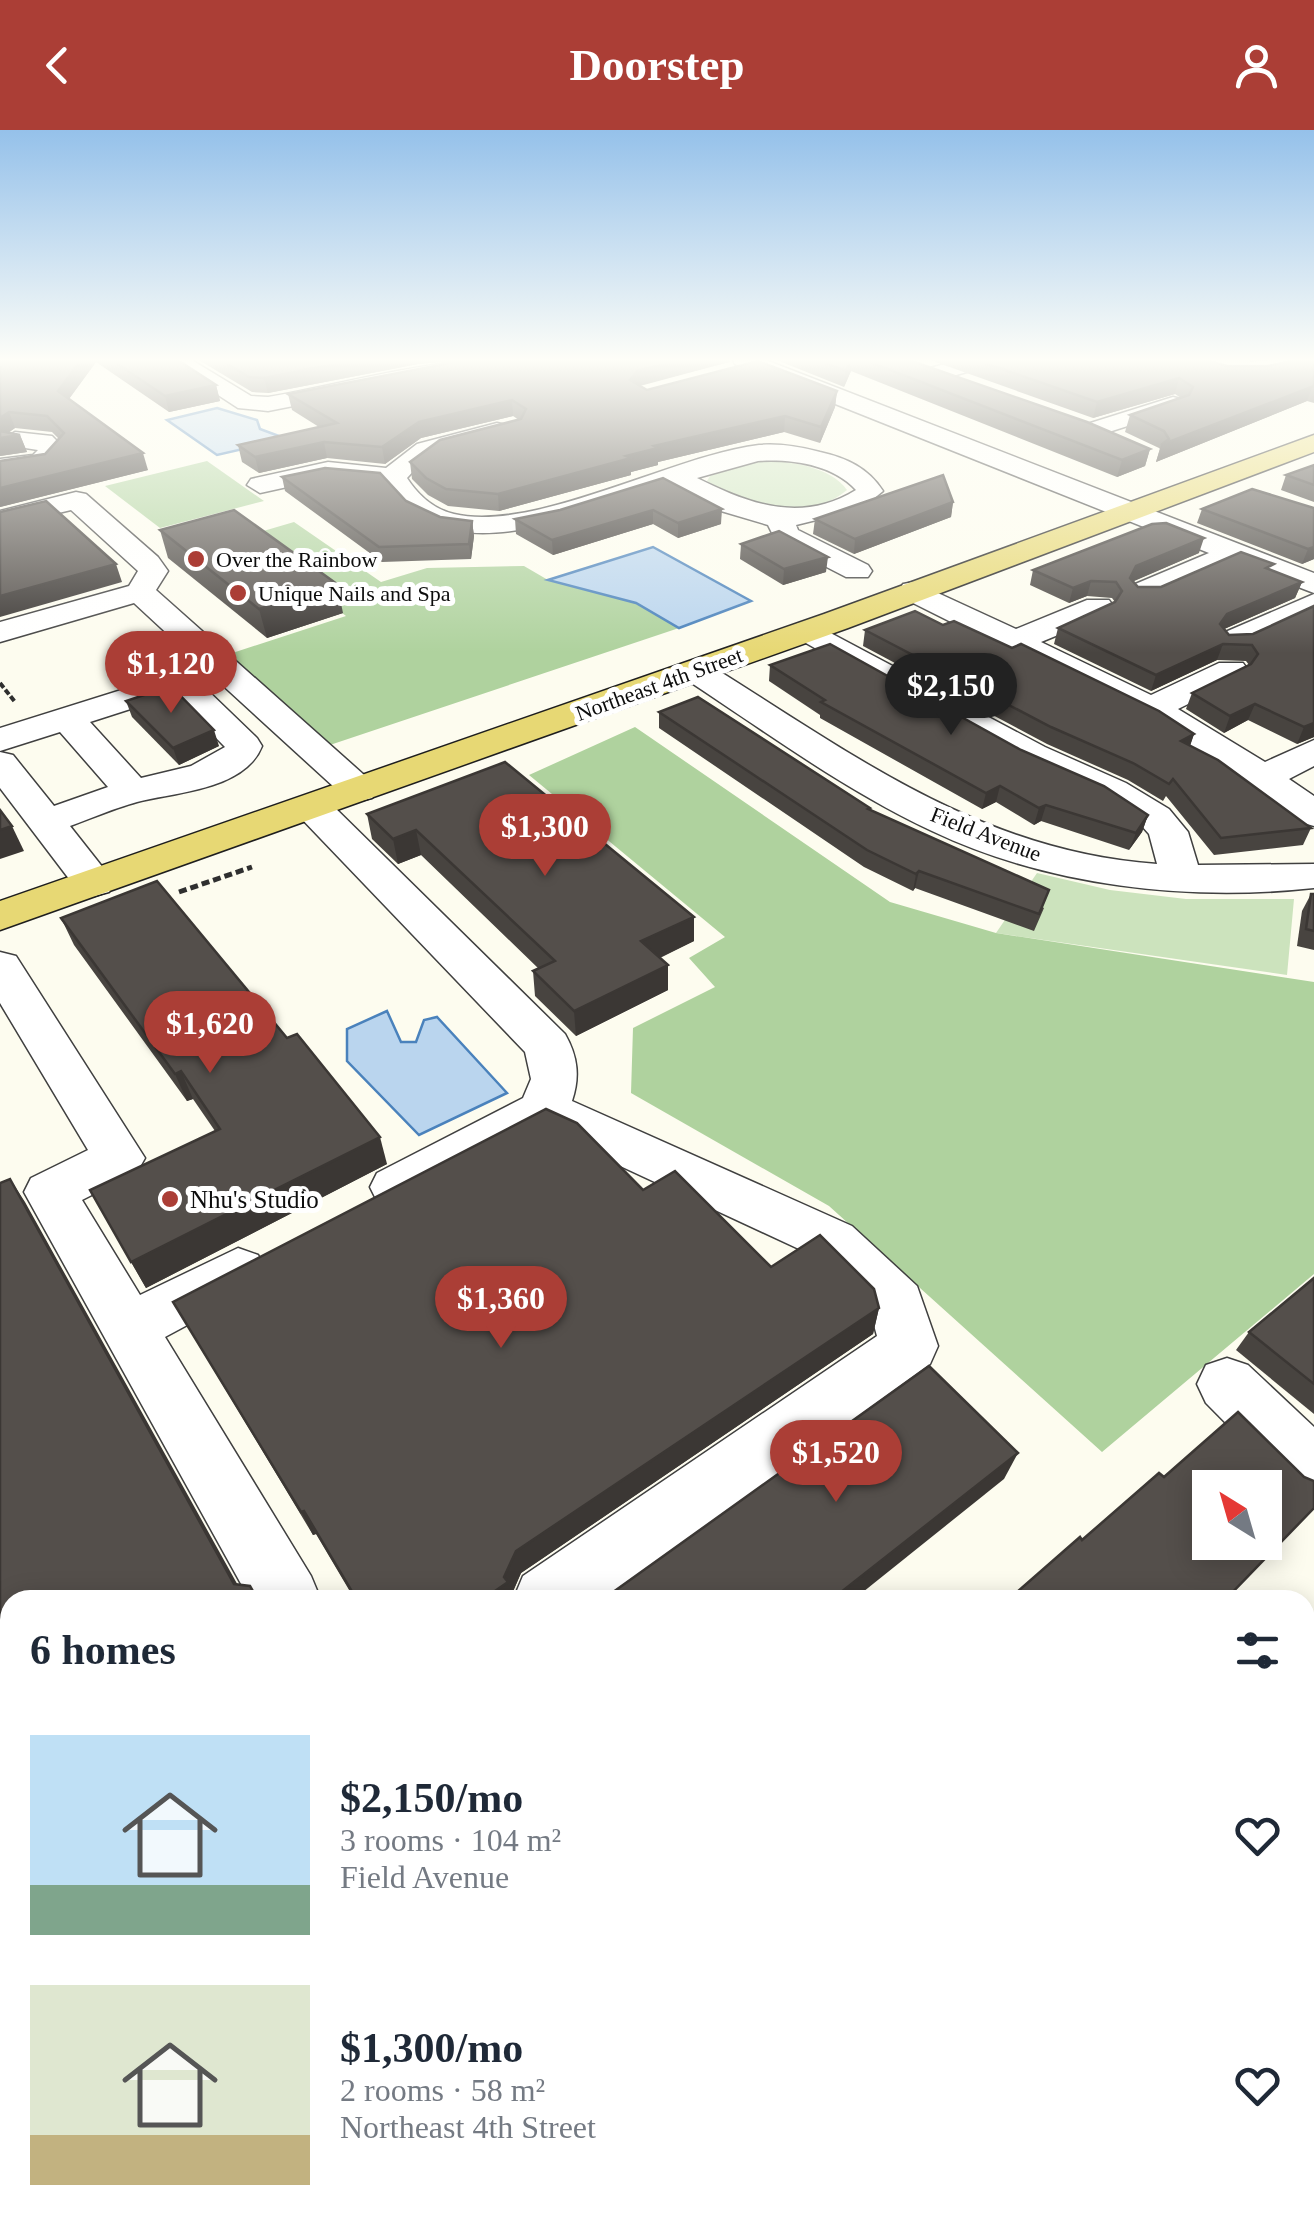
<!DOCTYPE html>
<meta charset="utf-8">
<style>
:root{--surface:#fff;--page:#f2f2f3;--text:#1f2937;--muted:#747a83;--accent:#ab3e36}
body{margin:0;font-family:"Times New Roman",serif;background:var(--page);color:var(--text);height:100vh;display:flex;flex-direction:column;font-size:38px;white-space:nowrap}
*{box-sizing:border-box;margin:0}
p{font-size:32px;color:var(--muted)}
.icon{flex:none;width:55px;height:55px;fill:none;stroke:currentColor;stroke-width:2;stroke-linecap:round;stroke-linejoin:round}
.map{position:relative;flex:1;overflow:hidden}
.drawer{position:absolute;left:0px;top:1460px;width:1315px;height:642px;display:flex;flex-direction:column;background:var(--surface);border-radius:30px 30px 0 0;box-shadow:0 5px 25px #0003}
.drawer>*{flex:none}
.needle{width:65px;rotate:323deg}
.controls{position:absolute;left:1192px;top:1340px;display:grid;gap:20px}
.controls a{display:grid;place-items:center;width:90px;height:90px;border-radius:0px;background:var(--surface);box-shadow:0 5px 25px #0003;font-size:50px}
.price{position:absolute;translate:-50% -85px;padding:0 22px;border-radius:35px;background:var(--accent);color:#fff;font-size:32px;line-height:65px;filter:drop-shadow(0 2px 5px #0008)}
.price::after{content:'';position:absolute;left:50%;top:60px;width:30px;height:22px;margin-left:-15px;background:inherit;clip-path:polygon(0 0,100% 0,50% 100%)}
.price.selected{background:#222;color:#fff}
ul{padding:0;list-style:none}
li{display:flex;align-items:center;gap:30px;height:250px;padding:0 30px}
li span{display:grid;place-items:center;flex:none;width:280px;height:200px;border-radius:0px;color:#555}
li>.icon{margin-inline-start:auto}
span .icon{width:120px;height:120px;fill:#fffc;stroke-width:1}
li b{font-size:42px}
h2{display:flex;justify-content:space-between;align-items:center;height:120px;padding:0 30px;font-size:42px}
header{display:flex;justify-content:space-between;align-items:center;height:130px;padding:0 30px;background:var(--accent);color:#fff;font-size:45px;font-weight:700}
.map>svg:first-child{display:block}
.green{fill:#cce3bd}
.forest{fill:#afd29e}
.water{fill:#bad5ee;stroke:#4a82bc;stroke-width:2.5}
.lines{fill:none;stroke-linecap:round;stroke-linejoin:round}
.minor-casing{stroke:#404040;stroke-width:3}
.major-casing{stroke:#1e1e1e;stroke-width:3}
.path-far1{stroke:#2f2f2f;stroke-width:4;stroke-dasharray:6 2.5;stroke-linecap:butt}
.path{stroke:#2f2f2f;stroke-width:5;stroke-dasharray:8 4;stroke-linecap:butt}
.minor{fill:#fff;fill-rule:evenodd}
.major{fill:#e7d874;fill-rule:evenodd}
.wall{fill:#484440}
.shaded-wall{fill:#3b3734}
.building{fill:#544f4b;stroke:#3b3734;stroke-width:2.5;fill-rule:evenodd}
.poi-dot{fill:#ab3e36;stroke:#fff;stroke-width:4}
.labels{text-anchor:middle;dominant-baseline:central;stroke-width:10;stroke-linejoin:round;paint-order:stroke}
.far-poi-label{font-size:22px;fill:#0d0d0d;stroke:#fff;text-anchor:start}
.far-street-label{font-size:22px;fill:#0d0d0d;stroke:#fff}
.poi-label{font-size:25px;fill:#0d0d0d;stroke:#fff;text-anchor:start}
</style>
<header><svg class="icon" aria-label="back" viewBox="0 0 24 24"><path d="M15 5l-7 7 7 7"/></svg>Doorstep<svg class="icon" aria-label="person" viewBox="0 0 24 24"><circle cx="12" cy="8" r="4"/><path d="M4 21q1-7 8-7t8 7"/></svg></header>
<div class="map">
<svg width="1314" height="2102" viewBox="0 0 1314 2102">
<rect width="100%" height="100%" fill="#fdfcef"/>
<!-- green -->
<g class="green">
<path d="M 760,330 C 787,331 830,336 847,360 C 808,393 744,379 707,351 L 710,346 Z"/>
<polygon points="1037,743 1110,760 1186,769 1294,769 1287,845 996,803"/>
</g>
<!-- forest -->
<g class="forest">
<polygon points="207,331 264,371 160,398 105,356"/>
<polygon points="294,392 381,452 427,438 524,436 548,450 636,473 679,498 315,620 214,529 346,486 243,407"/>
<polygon points="635,597 890,772 996,803 1314,852 1314,1144 1102,1322 829,1076 631,963 633,898 715,857 689,828 725,807 529,645"/>
<polygon points="10,1653 10,2084 0,2051 0,1660"/>
<polygon points="12,2093 12,2092 180,2093 168,2102 15,2102"/>
</g>
<!-- water -->
<g class="water">
<polygon points="217,278 257,290 260,299 287,309 217,325 167,290"/>
<polygon points="653,417 751,471 679,498 636,473 548,450"/>
<polygon points="387,881 401,912 416,912 424,890 437,887 507,963 419,1005 347,931 347,899"/>
</g>
<g class="lines">
<defs>
<g id="minor">
<path d="M 163,229 L 190,229 L 251,266 L 268,267 C 349,253 427,229 509,229 L 506,234 L 268,281 L 238,278 Z"/>
<polygon points="732,229 763,229 1314,443 1314,463 1235,433 1155,469 1133,469 1129,462 1133,455 1209,423 735,234"/>
<polygon points="962,229 998,229 995,234 935,251 924,244 927,239"/>
<polygon points="1173,267 1181,269 1185,274 1181,279 1093,307 1081,300 1084,295"/>
<path d="M 497,293 L 506,295 L 509,300 L 506,305 C 470,314 432,318 407,348 C 418,365 433,379 454,384 C 535,403 674,325 759,315 C 780,313 801,317 820,322 C 847,328 868,338 883,361 L 861,379 L 796,395 L 798,400 L 868,435 L 872,441 L 868,447 L 846,447 L 776,411 L 768,395 L 721,381 L 671,356 C 588,381 444,449 384,354 L 328,348 L 260,363 L 247,355 L 251,349 L 328,332 L 386,338 L 417,314 ZM 758,331 C 791,329 832,334 856,360 C 801,394 749,374 697,348 Z"/>
<polygon points="15,302 52,306 66,320 50,337 0,345 0,329 33,325 38,320 6,315 2,310"/>
<path d="M 76,362 L 86,364 L 158,427 L 168,441 L 156,460 L 372,652 L 378,660 L 372,668 L 359,671 L 346,668 L 218,551 L 203,556 L 257,608 L 262,616 C 245,660 175,662 137,672 C 115,678 92,688 70,696 L 115,753 L 109,762 L 94,766 L 79,762 L 0,658 L 0,622 L 13,625 L 54,676 L 108,657 L 60,602 L 0,621 L 0,598 L 201,535 L 134,473 L 0,512 L 0,492 L 129,456 L 138,441 L 71,380 L 0,397 L 0,381 ZM 174,565 L 225,617 L 191,636 L 141,648 L 90,592 Z"/>
<polygon points="914,452 1016,499 1087,470 1109,470 1114,477 1109,484 1041,512 1151,565 1219,533 1243,533 1248,540 1243,547 1178,579 1265,632 1314,610 1314,636 1289,649 1314,666 1314,696 1300,692 1155,594 903,468 899,461 903,454"/>
<polygon points="1314,464 1314,485 1245,517 1223,517 1218,510 1223,503"/>
<path d="M 808,491 L 1045,617 L 1126,653 L 1169,679 L 1188,702 L 1198,735 L 1314,734 L 1314,758 C 1187,772 1048,756 932,701 C 844,660 765,601 684,548 L 679,541 L 684,534 L 708,534 C 852,624 981,722 1157,734 L 1149,704 L 1141,695 L 1100,669 L 1019,633 L 797,508 L 792,501 L 797,494 Z"/>
<path d="M 312,665 L 326,669 L 565,904 C 578,927 580,947 572,971 L 852,1096 L 917,1156 L 938,1216 L 930,1234 L 604,1470 L 513,1470 L 523,1446 L 877,1206 L 871,1184 L 814,1126 L 545,1001 L 415,1071 L 396,1077 L 377,1071 L 370,1057 L 377,1043 L 523,968 L 531,949 L 525,922 L 298,685 L 293,677 L 298,669 Z"/>
<polygon points="0,822 16,826 145,1028 137,1042 82,1070 140,1165 238,1118 258,1125 266,1141 258,1157 165,1207 311,1446 321,1470 250,1470 24,1062 31,1048 88,1020 0,873"/>
<polygon points="1227,1228 1248,1235 1314,1297 1314,1368 1292,1360 1206,1273 1197,1254 1206,1235"/>
<polygon points="1314,1502 1314,1578 1305,1581 1305,1505"/>
<polygon points="1305,1922 1314,1926 1314,2018 1305,2015"/>
<polygon points="615,2092 711,2092 707,2102 611,2102"/>
</g>
<polygon id="major" points="1314,305 1314,322 848,498 0,800 0,771 824,484"/>
</defs>
<!-- minor casing -->
<use href="#minor" class="minor-casing"/>
<!-- major casing -->
<use href="#major" class="major-casing"/>
<!-- path-far1 -->
<polyline class="path-far1" points="0,553 15,572"/>
<!-- path -->
<polyline class="path" points="179,762 252,737"/>
<!-- minor -->
<use href="#minor" class="minor"/>
<!-- major -->
<use href="#major" class="major"/>
</g>
<!-- wall -->
<g class="wall">
<polygon points="0,229 176,229 216,255 220,271 169,282 96,232 69,269 148,340 0,377 0,331 45,324 59,309 52,302 15,298 8,303 20,305 27,322 0,326"/>
<polygon points="197,229 586,229 596,231 604,229 731,229 729,232 640,256 647,260 837,261 835,277 820,313 784,302 658,332 658,335 631,342 631,345 499,381 448,376 428,365 412,349 410,332 519,290 513,286 421,308 385,334 327,328 259,343 242,332 238,315 319,297 292,280 288,264 468,230 418,234 268,263 252,262"/>
<polygon points="774,229 906,229 1150,319 1145,336 1117,347 851,241 844,257"/>
<polygon points="927,229 1202,229 1227,236 1268,236 1314,229 1314,273 1307,271 1156,332 1160,319 1159,318 1125,302 1130,285 1181,268 1175,264 1093,288"/>
<polygon points="1314,335 1314,372 1281,360 1286,345"/>
<polygon points="282,347 406,371 440,387 472,391 474,406 471,429 382,432 285,361"/>
<polygon points="663,348 721,394 678,408 653,394 553,425 516,404 515,389 560,380"/>
<polygon points="953,372 951,387 854,424 813,404 815,389"/>
<polygon points="1314,378 1314,429 1302,434 1197,393 1202,379"/>
<polygon points="160,400 343,483 267,508 168,428"/>
<polygon points="741,414 826,442 783,455 740,429"/>
<polygon points="1199,423 1133,451 1138,457 1161,457 1272,441 1302,452 1295,468 1224,499 1229,505 1253,504 1314,607 1297,614 1248,590 1224,603 1186,579 1192,563 1249,535 1246,531 1217,530 1151,561 1054,514 1058,498 1115,472 1112,468 1087,466 1069,473 1030,455 1033,440"/>
<polygon points="943,495 1194,604 1190,616 1311,698 1303,715 1214,725 1166,666 1163,671 1128,650 1047,614 863,516 865,500"/>
<polygon points="770,535 1021,620 1148,685 1142,702 1129,720 1041,691 1034,695 996,672 982,679 820,588 820,585 769,551"/>
<polygon points="126,571 219,616 179,635 132,587"/>
<polygon points="659,582 870,680 1044,778 1034,801 915,758 913,761 864,737 659,598"/>
<polygon points="505,632 694,811 660,828 668,835 668,860 576,906 535,866 533,841 539,839 421,725 398,734 372,709 367,684"/>
<polygon points="1311,764 1314,764 1314,820 1297,816 1302,781"/>
<polygon points="61,788 387,1034 146,1158 90,1060 215,1001 193,969 187,971 74,815"/>
<polygon points="643,1060 771,1137 879,1178 873,1204 521,1443 511,1466 512,1470 355,1470 316,1404 313,1405 173,1172"/>
<polygon points="1314,1148 1314,1284 1236,1220 1249,1202"/>
<polygon points="1082,1410 1225,1470 1012,1470 1017,1462"/>
<polygon points="1314,1734 1314,1806 1305,1797 1305,1744"/>
<polygon points="786,2092 826,2092 832,2102 777,2102"/>
<polygon points="1031,2092 1254,2092 1262,2102 1038,2102"/>
</g>
<!-- shaded-wall -->
<g class="shaded-wall">
<polygon points="82,229 95,229 96,232 63,277 58,261"/>
<polygon points="360,229 474,229 418,234 268,263 264,248"/>
<polygon points="682,229 731,229 729,232 637,256 630,250 637,241"/>
<polygon points="851,229 851,241 844,257 846,241"/>
<polygon points="1251,229 1284,229 1250,232"/>
<polygon points="1179,248 1175,264 1093,288 1097,272"/>
<polygon points="216,255 220,271 169,282 165,266"/>
<polygon points="1313,255 1307,271 1156,332 1161,315"/>
<polygon points="837,261 835,277 820,313 821,297"/>
<polygon points="512,270 513,286 421,308 385,334 382,317 419,292"/>
<polygon points="9,282 15,298 0,308 0,288"/>
<polygon points="785,286 784,302 658,332 658,335 631,342 631,345 499,381 498,364 626,326 654,316"/>
<polygon points="20,305 27,322 0,326 0,308"/>
<polygon points="324,312 327,328 259,343 255,327"/>
<polygon points="1150,319 1145,336 1117,347 1122,330"/>
<polygon points="143,323 148,340 0,377 0,358"/>
<polygon points="953,372 951,387 854,424 855,409"/>
<polygon points="722,379 721,394 678,408 678,393"/>
<polygon points="653,380 653,394 553,425 552,410"/>
<polygon points="472,391 474,406 471,429 469,414"/>
<polygon points="1204,408 1199,423 1132,452 1130,448 1136,436"/>
<polygon points="1314,417 1314,429 1302,434 1308,419"/>
<polygon points="828,427 826,442 783,455 784,439"/>
<polygon points="116,434 122,452 0,487 0,466"/>
<polygon points="1091,451 1087,466 1069,473 1073,458"/>
<polygon points="1302,452 1295,468 1222,500 1220,494 1227,484"/>
<polygon points="337,454 343,483 267,508 259,479"/>
<polygon points="1223,514 1217,530 1151,561 1156,545"/>
<polygon points="1255,574 1248,590 1224,603 1230,586"/>
<polygon points="1314,593 1314,607 1297,614 1304,597"/>
<polygon points="214,600 219,616 179,635 173,618"/>
<polygon points="1194,604 1188,621 1181,611"/>
<polygon points="1000,656 996,672 982,679 986,663"/>
<polygon points="1046,675 1041,691 1034,695 1039,678"/>
<polygon points="1148,685 1142,702 1129,720 1136,703"/>
<polygon points="12,696 24,721 0,729 0,700"/>
<polygon points="416,700 421,725 398,734 393,709"/>
<polygon points="919,741 915,758 913,761 916,744"/>
<polygon points="694,787 694,811 642,836 641,811"/>
<polygon points="668,835 668,860 576,906 574,881"/>
<polygon points="181,941 193,969 187,971 175,944"/>
<polygon points="380,1007 387,1034 146,1158 131,1132"/>
<polygon points="10,1049 25,1072 245,1468 250,1456 260,1470 242,1470"/>
<polygon points="879,1178 873,1204 521,1443 511,1466 512,1470 482,1470 504,1447 516,1421"/>
<polygon points="1018,1323 1004,1349 853,1470 831,1470"/>
<polygon points="304,1381 316,1404 313,1405 301,1382"/>
<polygon points="10,1619 10,1646 0,1653 0,1625"/>
<polygon points="483,2092 488,2092 478,2102 472,2102"/>
</g>
<!-- building -->
<g class="building">
<polygon points="0,229 82,229 58,261 143,323 0,358 0,331 45,324 64,303 47,286 9,282 0,288"/>
<polygon points="110,229 176,229 216,255 165,266"/>
<polygon points="219,229 360,229 264,248 249,247"/>
<polygon points="471,229 586,229 596,231 604,229 682,229 637,241 630,250 647,260 758,231 837,261 821,297 785,286 654,316 658,318 626,326 631,328 498,364 446,359 426,348 410,332 440,310 521,289 526,279 512,270 419,292 382,317 324,312 255,327 238,315 337,293 288,264"/>
<polygon points="815,229 851,229 846,241"/>
<polygon points="862,229 906,229 1087,292 1150,319 1122,330"/>
<polygon points="973,229 1202,229 1227,236 1268,236 1302,229 1314,229 1314,256 1161,315 1169,309 1164,301 1130,285 1189,265 1193,257 1179,248 1097,272"/>
<polygon points="0,301 20,305 0,308"/>
<polygon points="1314,335 1314,355 1286,345"/>
<polygon points="325,338 380,343 406,371 440,387 472,391 469,414 379,417 282,347"/>
<polygon points="943,345 953,372 855,409 815,389"/>
<polygon points="663,348 722,379 678,393 653,380 552,410 515,389 560,380"/>
<polygon points="1252,359 1314,378 1314,417 1308,419 1202,379"/>
<polygon points="46,371 116,434 0,466 0,382"/>
<polygon points="234,380 337,454 259,479 160,400"/>
<polygon points="1166,393 1204,408 1136,436 1130,448 1138,457 1161,457 1241,422 1274,434 1266,438 1302,452 1227,484 1220,494 1229,505 1253,504 1314,476 1314,593 1304,597 1255,574 1230,586 1192,563 1251,534 1258,524 1252,515 1223,514 1156,545 1058,498 1115,472 1122,461 1116,452 1091,451 1073,458 1033,440 1152,394"/>
<polygon points="779,401 828,427 784,439 741,414"/>
<polygon points="915,481 943,495 954,491 1012,518 1021,514 1159,581 1194,604 1181,611 1218,630 1311,698 1221,708 1173,649 1169,654 1133,633 1051,597 865,500"/>
<polygon points="830,514 1021,620 1104,656 1148,685 1136,703 1046,675 1039,678 1000,656 986,663 821,572 825,570 770,535"/>
<polygon points="171,556 214,600 173,618 126,571"/>
<polygon points="698,567 870,678 868,679 1049,760 1039,784 919,741 916,744 867,720 659,582"/>
<polygon points="505,632 694,787 641,811 668,835 574,881 533,841 555,831 416,700 393,709 367,684"/>
<polygon points="0,680 12,696 0,700"/>
<polygon points="157,751 287,908 297,904 380,1007 131,1132 90,1060 220,999 181,941 175,944 61,788"/>
<polygon points="1311,764 1314,764 1314,801 1306,799"/>
<polygon points="546,979 577,993 643,1060 675,1041 771,1137 820,1105 874,1159 879,1178 516,1421 504,1447 508,1452 482,1470 357,1470 304,1381 301,1382 173,1172"/>
<polygon points="10,1049 234,1454 250,1456 254,1463 242,1470 10,1470 10,1619 0,1625 0,1053"/>
<polygon points="1314,1148 1314,1254 1249,1202"/>
<polygon points="929,1236 1018,1323 831,1470 602,1470"/>
<path d="M 1238,1282 L 1304,1347 L 1314,1351 L 1314,1378 L 1225,1470 L 1020,1470 L 1022,1468 L 1017,1462 L 1080,1407 L 1082,1410 L 1159,1343 L 1164,1347 ZM 1210,1358 L 1265,1358 L 1265,1412 L 1210,1412 Z"/>
<polygon points="1314,1751 1314,1771 1305,1762"/>
<polygon points="233,2092 483,2092 472,2102 222,2102"/>
<polygon points="793,2092 826,2092 832,2102 784,2102"/>
<polygon points="1046,2092 1254,2092 1262,2102 1053,2102"/>
</g>
<!-- sky -->
<linearGradient id="sky" x2="0" y2="1"><stop stop-color="#95c1ea"/><stop offset="0.44" stop-color="#fefef8"/><stop offset="1" stop-color="#fefef8" stop-opacity="0"/></linearGradient>
<rect width="1314" height="523" fill="url(#sky)"/>
<!-- markers -->
<g class="poi-dot">
<circle cx="196" cy="429" r="10"/>
<circle cx="238" cy="463" r="10"/>
<circle cx="170" cy="1069" r="10"/>
</g>
<g class="labels">
<!-- far-poi labels -->
<g class="far-poi-label">
<text x="216" y="429">Over the Rainbow</text>
<text x="258" y="463">Unique Nails and Spa</text>
</g>
<!-- far-street labels -->
<g class="far-street-label">
<text transform="translate(659 554) rotate(-20)">Northeast 4th Street</text>
<text transform="translate(986 704) rotate(21)">Field Avenue</text>
</g>
<!-- poi labels -->
<g class="poi-label">
<text x="190" y="1069">Nhu's Studio</text>
</g>
</g>
</svg>
<div class="controls">
<a><svg class="needle" viewBox="-14 -14 28 28"><path d="M0-13l5 13h-10z" fill="#e53935"/><path d="M0 13l5-13h-10z" fill="#747a83"/></svg></a>
</div>
<b class="price" style="left:171px;top:586px">$1,120</b>
<b class="price selected" style="left:951px;top:608px">$2,150</b>
<b class="price" style="left:545px;top:749px">$1,300</b>
<b class="price" style="left:210px;top:946px">$1,620</b>
<b class="price" style="left:501px;top:1221px">$1,360</b>
<b class="price" style="left:836px;top:1375px">$1,520</b>
<section class="drawer">
<h2>6 homes<svg class="icon" aria-label="filters" viewBox="0 0 24 24"><path d="M4 7h16M4 17h16"/><circle cx="9" cy="7" r="2"/><circle cx="15" cy="17" r="2"/></svg></h2>
<ul>
<li><span style="background:linear-gradient(#bfe0f5 75%,#7fa58c 0)"><svg class="icon" aria-label="home" viewBox="0 0 24 24"><path d="M3 11l9-7 9 7M6 9v11h12V9"/></svg></span><div><b>$2,150/mo</b><p>3 rooms · 104 m²</p><p>Field Avenue</p></div><svg class="icon" aria-label="heart" viewBox="0 0 24 24"><path d="M12 20l-8-8c-3-5 5-10 8-4 3-6 11-1 8 4z"/></svg></li>
<li><span style="background:linear-gradient(#dfe7d0 75%,#c2b280 0)"><svg class="icon" aria-label="home" viewBox="0 0 24 24"><path d="M3 11l9-7 9 7M6 9v11h12V9"/></svg></span><div><b>$1,300/mo</b><p>2 rooms · 58 m²</p><p>Northeast 4th Street</p></div><svg class="icon" aria-label="heart" viewBox="0 0 24 24"><path d="M12 20l-8-8c-3-5 5-10 8-4 3-6 11-1 8 4z"/></svg></li>
</ul>
</section>
</div>
